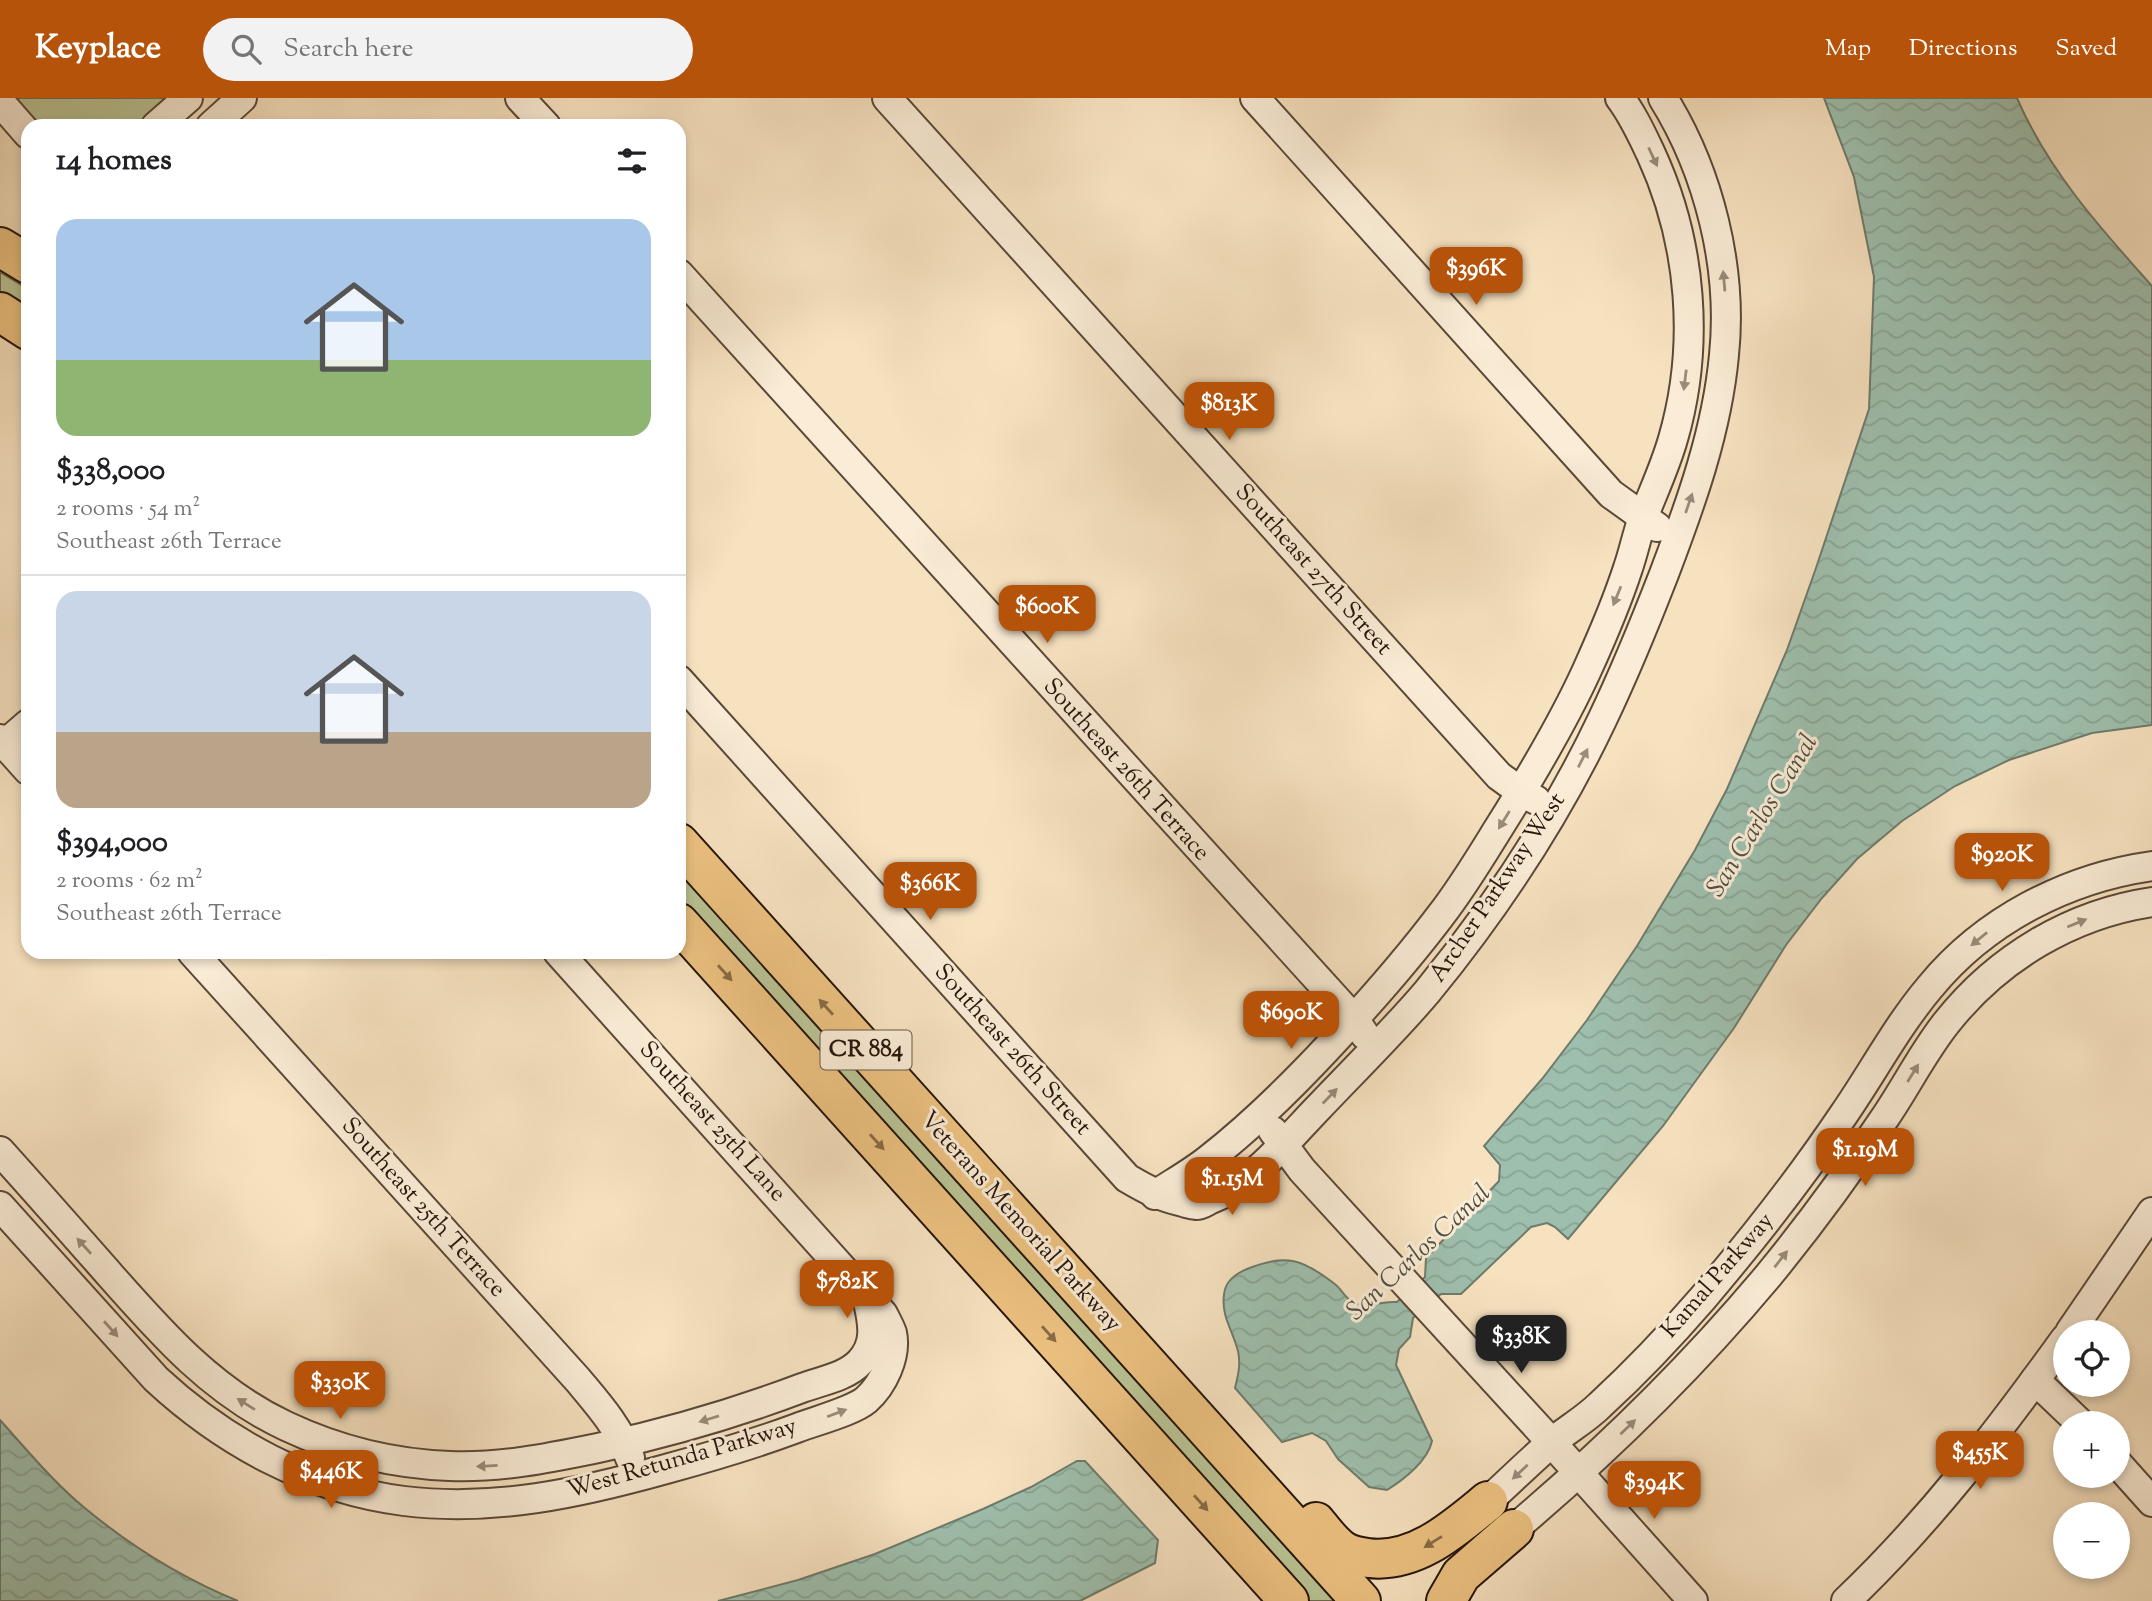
<!DOCTYPE html>
<meta charset="utf-8">
<style>
:root{--surface:#fff;--page:#f2f2f2;--text:#202124;--muted:#757577;--line:#e0e0e0;--accent:#b45309}
body{margin:0;font-family:"Sorts Mill Goudy",serif;background:var(--page);color:var(--text);height:100vh;display:flex;flex-direction:column;font-size:26px;white-space:nowrap}
*{box-sizing:border-box;margin:0}
p{font-size:23px;color:var(--muted)}
.icon{flex:none;width:38px;height:38px;fill:none;stroke:currentColor;stroke-width:2;stroke-linecap:round;stroke-linejoin:round}
.map{position:relative;flex:1;overflow:hidden}
.panel{position:absolute;left:21px;top:21px;width:665px;height:840px;display:flex;flex-direction:column;background:var(--surface);border-radius:21px;box-shadow:0 4px 10px #0003}
.panel>*{flex:none}
.buttons{position:absolute;left:2053px;top:1222px;display:grid;gap:14px}
.buttons a{display:grid;place-items:center;width:77px;height:77px;border-radius:50%;background:var(--surface);box-shadow:0 4px 10px #0003;font-size:35px}
.price{position:absolute;translate:-50% -60px;padding:0 16px;border-radius:14px;background:var(--accent);color:#fff;font-size:23px;line-height:46px;filter:drop-shadow(0 2px 4px #0008)}
.price::after{content:'';position:absolute;left:50%;top:42px;width:21px;height:16px;margin-left:-10px;background:inherit;clip-path:polygon(0 0,100% 0,50% 100%)}
.price.active{background:#222;color:#fff}
ul{padding:0;list-style:none}
li{display:grid;align-content:center;gap:14px;height:371px;padding:0 35px}
li+li{border-top:2px solid var(--line)}
li span{display:grid;place-items:center;height:217px;border-radius:21px;color:#555}
li>.icon{margin-inline-start:auto}
span .icon{width:126px;height:126px;fill:#fffc;stroke-width:1}
li b{font-size:30px}
h2{display:flex;justify-content:space-between;align-items:center;height:84px;padding:0 35px;font-size:30px}
header{display:flex;align-items:center;gap:42px;box-sizing:border-box;height:98px;padding:0 35px;background:var(--accent);color:#fff}
header strong{font-size:33px}
nav{display:flex;gap:38px;margin-inline-start:auto;font-size:24px}
.search{width:490px;height:63px;background:var(--page);display:flex;align-items:center;gap:18px;box-sizing:border-box;padding:0 24px;border-radius:38px;color:var(--muted);font-size:26px}
.map>svg:first-child{display:block}
.green{fill:#bac495;stroke:#706c50;stroke-width:2}
.water{fill:url(#water-waves);stroke:#6e7b6c;stroke-width:2}
.lines{fill:none;stroke-linecap:round;stroke-linejoin:round}
.minor-casing{stroke:#5a4838;stroke-width:32}
.highway-casing{stroke:#25150b;stroke-width:42}
.minor{stroke:#faecd6;stroke-width:28}
.highway{stroke:#ecc180;stroke-width:38}
.oneway{fill:#9a8b7b}
.oneway2{fill:#886b46}
.labels{text-anchor:middle;dominant-baseline:central;stroke-width:6;stroke-linejoin:round;paint-order:stroke}
.shield{fill:#faecd6;stroke:#655648;stroke-width:2}
.shield-label{font-size:23px;font-weight:bold;fill:#25150b}
.street-label{font-size:24px;fill:#25150b;stroke:#faecd6}
.water-label{font-size:26px;font-style:italic;fill:#4f5044;stroke:#faecd6}
</style>
<header>
<strong>Keyplace</strong>
<div class="search"><svg class="icon" aria-label="search" viewBox="0 0 24 24"><circle cx="10" cy="10" r="6"/><path d="M15 15l6 6"/></svg>Search here</div>
<nav><a>Map</a><a>Directions</a><a>Saved</a></nav>
</header>
<div class="map">
<svg width="2152" height="1503" viewBox="0 0 2152 1503">
<defs>
<pattern id="water-waves" width="16" height="10" patternUnits="userSpaceOnUse" patternTransform="scale(1.75)"><rect width="16" height="10" fill="#9ebfad"/><path d="M0 5q4-4 8 0t8 0" fill="none" stroke="#88a394"/></pattern>
</defs>
<rect width="100%" height="100%" fill="#f7e2c0"/>
<filter id="stains"><feTurbulence type="fractalNoise" baseFrequency=".00286" numOctaves="4"/><feColorMatrix values="0 0 0 0 .2 0 0 0 0 .09 0 0 0 0 .02 0 0 0 .5 -.17"/></filter>
<radialGradient id="worn" r=".72"><stop offset=".6" stop-color="#630" stop-opacity="0"/><stop offset="1" stop-color="#630" stop-opacity=".3"/></radialGradient>
<!-- green -->
<g class="green">
<polygon points="0,0 188,0 151,28 28,28 28,54 0,25"/>
<polygon points="0,174 28,191 28,213 0,195"/>
<polygon points="679,773 1336,1503 1308,1503 679,803"/>
</g>
<!-- water -->
<g class="water">
<path d="M 1824,0 L 2017,0 C 2048,72 2100,130 2152,188 L 2152,627 L 2092,635 L 2009,662 L 1955,688 L 1902,723 L 1857,761 L 1822,800 L 1786,847 L 1734,930 L 1663,1028 L 1568,1141 L 1555,1129 L 1547,1125 L 1531,1129 L 1461,1196 L 1441,1196 L 1413,1220 L 1410,1239 L 1399,1251 L 1396,1267 L 1432,1343 C 1428,1363 1403,1382 1387,1392 L 1369,1389 L 1338,1361 L 1326,1343 L 1312,1335 L 1282,1344 L 1235,1290 C 1238,1278 1241,1266 1238,1253 C 1233,1233 1221,1218 1224,1197 C 1225,1183 1235,1176 1247,1171 C 1286,1155 1303,1161 1336,1187 C 1342,1192 1347,1203 1355,1205 C 1369,1210 1383,1203 1397,1204 L 1425,1179 L 1426,1160 L 1499,1083 L 1500,1067 L 1484,1048 L 1542,981 L 1587,922 L 1637,848 L 1695,752 L 1727,691 L 1787,552 L 1816,470 L 1869,311 L 1874,179 L 1854,79 Z"/>
<path d="M 0,1322 C 27,1352 54,1385 86,1411 C 132,1449 182,1480 238,1503 L 0,1503 Z"/>
<polygon points="1077,1363 1085,1363 1158,1442 1155,1465 1080,1503 718,1503 798,1482 875,1456 983,1411 1031,1389"/>
</g>
<g class="lines">
<defs>
<g id="minor">
<polyline points="520,0 546,28"/>
<polyline points="887,0 1499,678 1521,694 1536,702"/>
<polyline points="1255,0 1611,396 1657,429"/>
<polyline points="0,4 28,36"/>
<polyline points="156,28 188,0"/>
<polyline points="211,28 242,0"/>
<polyline points="679,176 1354,921 1365,937"/>
<path d="M 679,582 L 1127,1080 C 1149,1093 1159,1098 1183,1104 C 1185,1105 1195,1107 1196,1107 C 1201,1107 1205,1104 1209,1102 C 1254,1085 1286,1043 1319,1009 C 1355,971 1393,934 1427,894 C 1495,811 1556,719 1602,622 C 1625,574 1645,525 1664,476 C 1691,405 1717,333 1724,257 C 1733,170 1709,74 1663,0"/>
<polyline points="0,641 28,672"/>
<polyline points="5,646 28,626"/>
<path d="M 192,854 L 578,1282 C 598,1306 619,1329 630,1360"/>
<polyline points="1273,1033 1302,1072 1552,1345 1693,1503"/>
<path d="M 0,1053 C 37,1094 73,1135 110,1177 C 162,1236 213,1294 286,1328 C 337,1352 394,1366 450,1368 C 501,1370 549,1360 598,1350 C 667,1335 736,1315 802,1290 C 821,1283 846,1279 860,1264 C 877,1246 873,1226 868,1204"/>
<path d="M 1155,1097 C 1173,1085 1193,1074 1209,1061 C 1254,1026 1293,987 1332,945 C 1370,904 1407,862 1441,817 C 1462,790 1480,760 1498,731 C 1530,680 1562,627 1587,572 C 1602,539 1617,504 1628,470 C 1634,453 1637,436 1643,420 C 1653,394 1665,369 1673,341 C 1700,248 1692,145 1651,56 C 1642,37 1633,17 1620,0"/>
<path d="M 0,1108 L 156,1281 C 225,1345 310,1391 404,1403 C 494,1414 580,1395 666,1371 C 710,1359 754,1346 797,1330 C 815,1323 853,1313 866,1302 C 883,1287 897,1258 892,1235 C 890,1229 886,1222 883,1216 L 558,854"/>
<polyline points="2070,1234 2152,1114"/>
<polyline points="2035,1282 2080,1325"/>
<polyline points="2118,1366 2152,1404"/>
<path d="M 1488,1403 C 1509,1384 1529,1364 1550,1346 C 1566,1332 1585,1322 1600,1307 C 1636,1274 1671,1237 1703,1200 C 1753,1141 1801,1080 1844,1016 C 1873,974 1897,928 1930,889 C 1985,822 2067,780 2152,768"/>
<path d="M 1514,1431 C 1605,1354 1691,1270 1768,1178 C 1809,1128 1848,1075 1884,1021 C 1906,989 1923,954 1947,924 C 1998,860 2071,816 2152,804"/>
<path d="M 1846,1503 C 1929,1424 1998,1334 2065,1241"/>
</g>
<g id="highway">
<polyline points="0,149 28,166"/>
<polyline points="0,214 28,232"/>
<polyline points="679,745 1361,1503"/>
<polyline points="679,825 1289,1503"/>
<path d="M 1316,1424 C 1324,1434 1332,1445 1342,1452 C 1349,1457 1360,1459 1368,1460 C 1415,1466 1454,1431 1488,1403"/>
<polyline points="1446,1503 1461,1477 1514,1431"/>
</g>
</defs>
<!-- minor casing -->
<use href="#minor" class="minor-casing"/>
<!-- highway casing -->
<use href="#highway" class="highway-casing"/>
<!-- minor -->
<use href="#minor" class="minor"/>
<!-- highway -->
<use href="#highway" class="highway"/>
</g>
<!-- one-way arrows -->
<defs><path id="oneway-solid" d="M-6-.8H1V-3.2L6.5 0L1 3.2V.8H-6Z" transform="scale(1.75)"/></defs>
<g class="oneway">
<use href="#oneway-solid" transform="translate(1653 59) rotate(65)"/>
<use href="#oneway-solid" transform="translate(1724 183) rotate(-95)"/>
<use href="#oneway-solid" transform="translate(1685 282) rotate(97)"/>
<use href="#oneway-solid" transform="translate(1689 405) rotate(-71)"/>
<use href="#oneway-solid" transform="translate(1617 498) rotate(112)"/>
<use href="#oneway-solid" transform="translate(1583 660) rotate(-63)"/>
<use href="#oneway-solid" transform="translate(1504 722) rotate(122)"/>
<use href="#oneway-solid" transform="translate(2077 825) rotate(-22)"/>
<use href="#oneway-solid" transform="translate(1979 841) rotate(141)"/>
<use href="#oneway-solid" transform="translate(1913 975) rotate(-58)"/>
<use href="#oneway-solid" transform="translate(1330 998) rotate(-46)"/>
<use href="#oneway-solid" transform="translate(84 1148) rotate(-132)"/>
<use href="#oneway-solid" transform="translate(1781 1161) rotate(-52)"/>
<use href="#oneway-solid" transform="translate(111 1231) rotate(48)"/>
<use href="#oneway-solid" transform="translate(246 1306) rotate(-148)"/>
<use href="#oneway-solid" transform="translate(837 1315) rotate(-21)"/>
<use href="#oneway-solid" transform="translate(709 1321) rotate(163)"/>
<use href="#oneway-solid" transform="translate(1628 1329) rotate(-44)"/>
<use href="#oneway-solid" transform="translate(487 1368) rotate(177)"/>
<use href="#oneway-solid" transform="translate(1520 1374) rotate(137)"/>
</g>
<g class="oneway2">
<use href="#oneway-solid" transform="translate(725 875) rotate(48)"/>
<use href="#oneway-solid" transform="translate(826 909) rotate(-132)"/>
<use href="#oneway-solid" transform="translate(877 1044) rotate(48)"/>
<use href="#oneway-solid" transform="translate(1049 1236) rotate(48)"/>
<use href="#oneway-solid" transform="translate(1201 1405) rotate(48)"/>
<use href="#oneway-solid" transform="translate(1433 1444) rotate(148)"/>
</g>
<g class="labels">
<!-- shield labels -->
<rect class="shield" x="820.5" y="932.5" width="91" height="39" rx="5"/>
<g class="shield-label">
<text x="866" y="952">CR 884</text>
</g>
<!-- street labels -->
<g class="street-label">
<text transform="translate(1313 472) rotate(48)">Southeast 27th Street</text>
<text transform="translate(1126 672) rotate(48)">Southeast 26th Terrace</text>
<text transform="translate(1498 790) rotate(-56)">Archer Parkway West</text>
<text transform="translate(1012 952) rotate(48)">Southeast 26th Street</text>
<text transform="translate(712 1024) rotate(48)">Southeast 25th Lane</text>
<text transform="translate(423 1110) rotate(48)">Southeast 25th Terrace</text>
<text transform="translate(1020 1124) rotate(48)">Veterans Memorial Parkway</text>
<text transform="translate(1718 1178) rotate(-49)">Kamal Parkway</text>
<text transform="translate(682 1361) rotate(-16)">West Retunda Parkway</text>
</g>
<!-- water labels -->
<g class="water-label">
<text transform="translate(1763 718) rotate(-58)">San Carlos Canal</text>
<text transform="translate(1419 1155) rotate(-43)">San Carlos Canal</text>
</g>
</g>
<rect width="100%" height="100%" filter="url(#stains)"/>
<rect width="100%" height="100%" fill="url(#worn)"/>
</svg>
<div class="buttons">
<a><svg class="icon" aria-label="locate" viewBox="0 0 24 24"><circle cx="12" cy="12" r="6"/><path d="M12 2v4M12 18v4M2 12h4M18 12h4"/></svg></a>
<a>+</a>
<a>−</a>
</div>
<b class="price" style="left:1476px;top:209px">$396K</b>
<b class="price" style="left:1229px;top:344px">$813K</b>
<b class="price" style="left:1047px;top:547px">$600K</b>
<b class="price" style="left:2002px;top:795px">$920K</b>
<b class="price" style="left:930px;top:824px">$366K</b>
<b class="price" style="left:1291px;top:953px">$690K</b>
<b class="price" style="left:1865px;top:1090px">$1.19M</b>
<b class="price" style="left:1232px;top:1119px">$1.15M</b>
<b class="price" style="left:847px;top:1222px">$782K</b>
<b class="price active" style="left:1521px;top:1277px">$338K</b>
<b class="price" style="left:340px;top:1323px">$330K</b>
<b class="price" style="left:1980px;top:1393px">$455K</b>
<b class="price" style="left:331px;top:1412px">$446K</b>
<b class="price" style="left:1654px;top:1423px">$394K</b>
<section class="panel">
<h2>14 homes<svg class="icon" aria-label="filters" viewBox="0 0 24 24"><path d="M4 7h16M4 17h16"/><circle cx="9" cy="7" r="2"/><circle cx="15" cy="17" r="2"/></svg></h2>
<ul>
<li><span style="background:linear-gradient(#a9c7e8 65%,#8fb573 0)"><svg class="icon" aria-label="home" viewBox="0 0 24 24"><path d="M3 11l9-7 9 7M6 9v11h12V9"/></svg></span><div><b>$338,000</b><p>2 rooms · 54 m²</p><p>Southeast 26th Terrace</p></div></li>
<li><span style="background:linear-gradient(#c9d6e8 65%,#b9a48a 0)"><svg class="icon" aria-label="home" viewBox="0 0 24 24"><path d="M3 11l9-7 9 7M6 9v11h12V9"/></svg></span><div><b>$394,000</b><p>2 rooms · 62 m²</p><p>Southeast 26th Terrace</p></div></li>
</ul>
</section>
</div>
